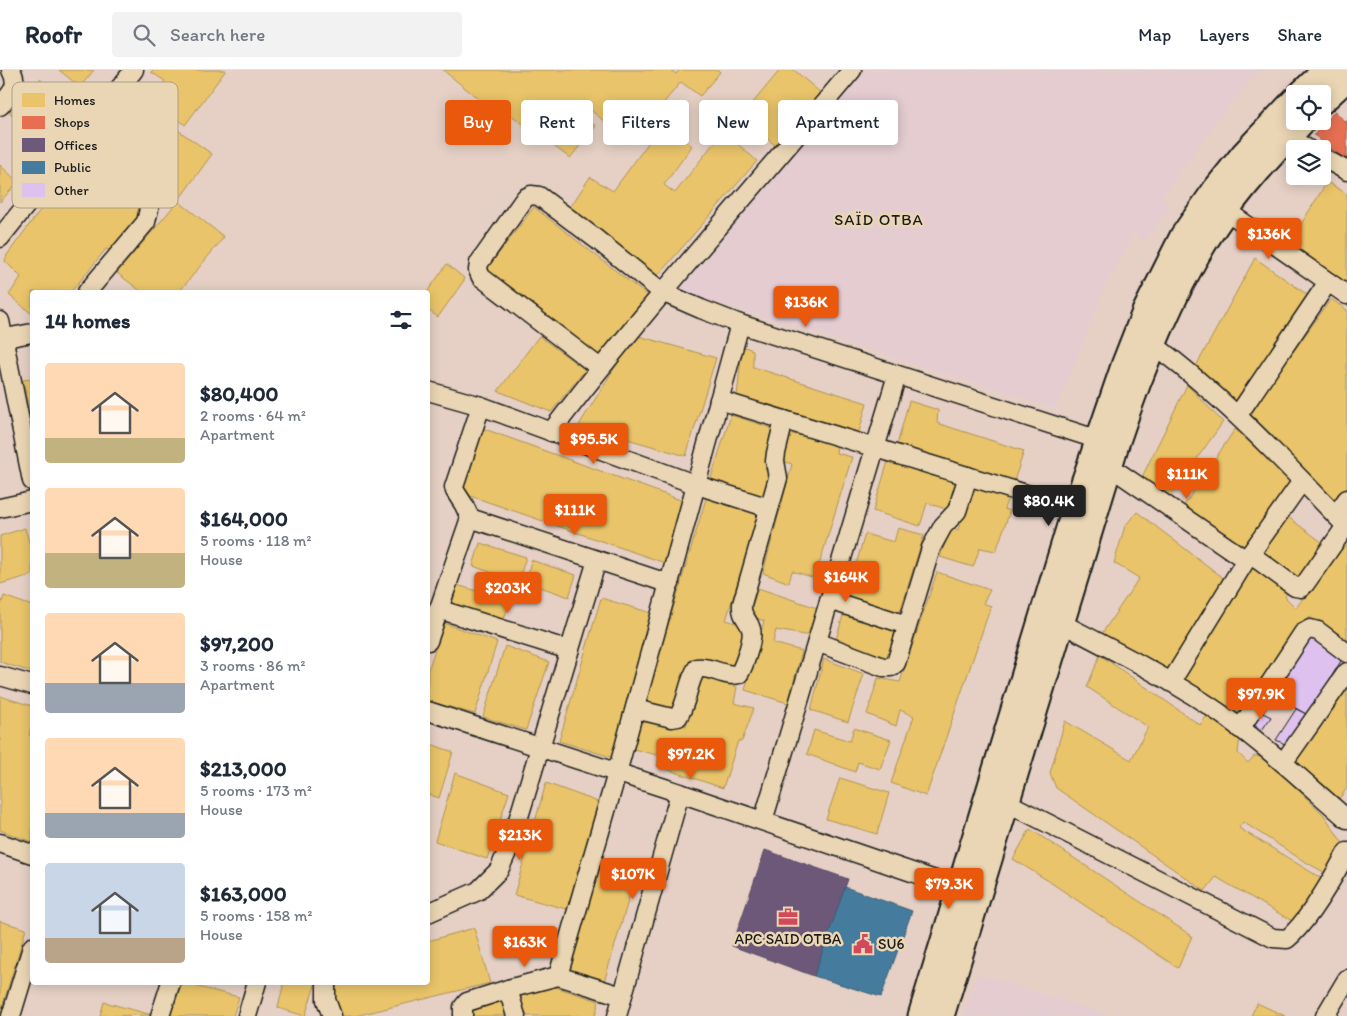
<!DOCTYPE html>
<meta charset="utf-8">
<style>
:root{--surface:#fff;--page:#f2f2f3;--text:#1f2937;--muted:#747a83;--line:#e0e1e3;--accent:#ea580c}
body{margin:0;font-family:Itim,sans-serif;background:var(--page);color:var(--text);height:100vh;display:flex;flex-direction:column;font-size:19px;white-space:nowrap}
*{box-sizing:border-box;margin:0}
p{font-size:16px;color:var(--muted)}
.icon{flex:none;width:28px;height:28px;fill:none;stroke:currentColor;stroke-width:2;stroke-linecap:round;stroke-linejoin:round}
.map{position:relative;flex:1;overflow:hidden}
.sheet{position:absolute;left:30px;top:220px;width:400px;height:695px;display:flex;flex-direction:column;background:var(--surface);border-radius:5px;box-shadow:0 2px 12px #0003}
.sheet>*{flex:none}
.banner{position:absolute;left:445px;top:30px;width:475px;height:45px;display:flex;gap:10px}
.controls{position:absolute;left:1286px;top:15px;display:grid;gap:10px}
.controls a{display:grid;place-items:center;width:45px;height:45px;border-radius:5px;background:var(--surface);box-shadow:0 2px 12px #0003;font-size:25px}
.price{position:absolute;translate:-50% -42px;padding:0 11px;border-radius:5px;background:var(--accent);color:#fff;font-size:16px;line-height:32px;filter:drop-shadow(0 1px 2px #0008)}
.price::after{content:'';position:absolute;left:50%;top:30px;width:15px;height:11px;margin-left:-8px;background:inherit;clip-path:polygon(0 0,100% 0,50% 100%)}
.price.current{background:#222;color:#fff}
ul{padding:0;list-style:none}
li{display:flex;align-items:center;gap:15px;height:125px;padding:0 15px}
li span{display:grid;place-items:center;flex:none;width:140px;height:100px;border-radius:5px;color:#555}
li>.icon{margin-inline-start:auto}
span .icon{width:60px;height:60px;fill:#fffc;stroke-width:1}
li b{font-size:21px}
h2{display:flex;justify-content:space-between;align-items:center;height:60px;padding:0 15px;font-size:21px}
.pill{padding:0 18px;border-radius:5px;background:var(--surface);box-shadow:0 2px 12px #0003;font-size:18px;line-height:45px}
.pill.current{background:var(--accent);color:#fff}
header{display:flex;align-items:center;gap:30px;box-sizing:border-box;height:70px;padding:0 25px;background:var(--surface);border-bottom:1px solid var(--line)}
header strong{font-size:24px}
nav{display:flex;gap:28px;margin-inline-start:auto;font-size:18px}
.search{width:350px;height:45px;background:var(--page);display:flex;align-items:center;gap:12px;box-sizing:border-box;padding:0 18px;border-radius:5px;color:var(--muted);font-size:19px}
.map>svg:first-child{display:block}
.built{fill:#e4ccd1}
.homes{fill:#e9c46a;stroke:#ac9253}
.shops{fill:#e76f51;stroke:#aa5641}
.offices{fill:#6d597a;stroke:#55475e}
.public{fill:#457b9d;stroke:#395e76}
.building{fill:#dec1ee;stroke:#1c1c1c}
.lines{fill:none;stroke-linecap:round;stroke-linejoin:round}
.minor-casing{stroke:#1c1c1c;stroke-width:21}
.secondary-casing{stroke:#1c1c1c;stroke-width:29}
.minor{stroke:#ead6b4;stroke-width:18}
.secondary{stroke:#ead6b4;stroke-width:25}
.labels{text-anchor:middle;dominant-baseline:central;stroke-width:5;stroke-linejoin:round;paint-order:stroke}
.poi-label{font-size:15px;fill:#1c1c1c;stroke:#ead6b4}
.neighbourhood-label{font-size:16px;letter-spacing:1px;fill:#1c1c1c;stroke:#ead6b4}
.key{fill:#ead6b4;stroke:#ac9e86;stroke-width:1}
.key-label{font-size:14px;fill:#1c1c1c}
</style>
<header>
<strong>Roofr</strong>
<div class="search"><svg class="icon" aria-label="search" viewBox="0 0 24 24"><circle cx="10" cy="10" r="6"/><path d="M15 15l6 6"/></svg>Search here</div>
<nav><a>Map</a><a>Layers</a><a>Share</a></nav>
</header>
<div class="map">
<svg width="1347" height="946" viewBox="0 0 1347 946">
<rect width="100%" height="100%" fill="#e6d0c5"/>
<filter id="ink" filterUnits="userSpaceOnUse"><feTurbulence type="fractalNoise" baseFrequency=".02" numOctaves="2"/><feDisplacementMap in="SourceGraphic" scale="10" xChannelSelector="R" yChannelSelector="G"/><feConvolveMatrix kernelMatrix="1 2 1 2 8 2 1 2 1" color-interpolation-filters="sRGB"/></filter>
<g filter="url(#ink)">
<!-- built -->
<g class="built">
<polygon points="864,0 1261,0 1249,11 1224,41 1161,127 1171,135 1145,171 1134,164 1105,216 1056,338 677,220"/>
<polygon points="977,904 1111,946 964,946"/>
</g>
<!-- homes -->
<g class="homes">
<polygon points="59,0 94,0 80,17"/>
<polygon points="153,0 226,0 185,55 152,26 165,11 151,2"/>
<polygon points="443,0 671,0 676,4 679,0 718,0 720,2 700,26 681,12 630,73 586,36 577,44 596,56 570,88 507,42 502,48"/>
<polygon points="780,0 794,0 822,24 777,77 742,46"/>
<polygon points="40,9 82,46 54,82 10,43"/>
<polygon points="129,26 212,84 178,131 96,70"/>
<polygon points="663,53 692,76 664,115 675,123 723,61 757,91 655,209 569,139 590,107 613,121"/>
<polygon points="77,90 143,141 110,180 106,179 71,222 32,222 32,244 9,225 21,207 5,191 7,185"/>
<polygon points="0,95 18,112 0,132"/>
<polygon points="1327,112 1347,124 1347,213 1290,172"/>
<polygon points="178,131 224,167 179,222 142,222 117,203"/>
<polygon points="534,137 648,226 600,287 486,200"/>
<polygon points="1255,188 1309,226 1235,338 1194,300"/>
<polygon points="447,194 465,209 438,247 428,240 427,222"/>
<polygon points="1331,229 1347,240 1347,420 1336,436 1247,346"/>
<polygon points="635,265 716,288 686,386 579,355"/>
<polygon points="539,266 585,300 551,342 498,321"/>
<polygon points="742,276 753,280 753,297 867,333 858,366 737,327"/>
<polygon points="32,309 32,354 23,310"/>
<polygon points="1187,315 1223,352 1169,428 1141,409"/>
<polygon points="909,331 938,340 937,353 1024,381 1014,411 897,375"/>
<polygon points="731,345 778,360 765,400 773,402 764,433 709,414"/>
<polygon points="479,357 686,432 665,493 456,421"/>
<polygon points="1235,359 1294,414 1246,481 1183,437"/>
<polygon points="785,362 837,375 836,383 852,387 815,508 792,501 789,513 763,503 792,394 778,390"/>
<polygon points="889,388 961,414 952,441 927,433 920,456 873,441"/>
<polygon points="972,415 1008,427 1004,439 1010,441 996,481 980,478 973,497 940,487 951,457 958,460"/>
<polygon points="707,425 760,443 726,550 746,556 733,599 692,589 674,645 644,635"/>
<polygon points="1137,442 1226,510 1167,603 1101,565 1139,508 1114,493 1125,456"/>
<polygon points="1288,447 1323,473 1298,510 1260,486"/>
<polygon points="25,458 32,482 32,505 0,514 0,466"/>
<polygon points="898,458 924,465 899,545 846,528 865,464 894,472"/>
<polygon points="1347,467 1347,576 1310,547 1240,650 1182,606 1254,492 1289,519 1285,527 1296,538"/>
<polygon points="480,473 526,487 518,512 473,496"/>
<polygon points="531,490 576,505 569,527 526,512"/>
<polygon points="937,502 990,520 983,533 991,536 926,726 891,713 914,646 900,640 896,656 867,644 878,608 900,612"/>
<polygon points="457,515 510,531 503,552 452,535"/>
<polygon points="758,518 817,538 810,566 776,560 773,573 802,581 788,633 745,620 764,551 749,545"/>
<polygon points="4,526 32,536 32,602 0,592 0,538"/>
<polygon points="601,528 655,544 614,688 559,671"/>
<polygon points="844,542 895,562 885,592 835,573"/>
<polygon points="444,553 497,572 475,644 428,631 428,600"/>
<polygon points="505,576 549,592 526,660 483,647"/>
<polygon points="1100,585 1200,655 1208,644 1240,667 1238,683 1248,693 1254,686 1264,687 1324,745 1344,775 1329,805 1302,790 1243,752 1239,758 1324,810 1292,851 1216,807 1205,821 1056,718 1050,703 1065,651 1131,690 1148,657 1087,617"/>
<polygon points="824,589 864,604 848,652 811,640"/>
<polygon points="700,606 737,617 734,633 754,638 742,671 738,671 723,718 657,696 661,686 633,679 643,645 686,656"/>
<polygon points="1347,615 1347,718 1334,736 1288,695"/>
<polygon points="0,626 32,636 32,653 29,665 32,666 32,772 0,760"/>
<polygon points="854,658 891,670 880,699 858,692 855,702 807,684 814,660 850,671"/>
<polygon points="428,673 453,682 439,728 428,724"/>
<polygon points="455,703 509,723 487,789 435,771"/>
<polygon points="840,708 889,723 877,764 826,749"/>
<polygon points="546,713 601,733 570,840 514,825"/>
<polygon points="1030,759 1192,866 1178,898 1047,810 1013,789"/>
<polygon points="601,791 637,801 604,912 566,902"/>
<polygon points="0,851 26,859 0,944"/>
<polygon points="474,858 490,913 355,946 339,946 332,912 428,912 428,871"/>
<polygon points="284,912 316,912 305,946 278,938"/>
<polygon points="182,913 239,927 233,946 170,946"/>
<polygon points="552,916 599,931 595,946 524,946 519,926"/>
<polygon points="505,930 509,946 468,946 467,943"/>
<polygon points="104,932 152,945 100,946"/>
<polygon points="1257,933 1285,946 1251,946"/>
</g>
<!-- shops -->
<polygon class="shops" points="1335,41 1345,52 1347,51 1347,91 1314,65"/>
<!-- offices -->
<polygon class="offices" points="765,780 848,809 814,906 732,876"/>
<!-- public -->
<polygon class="public" points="845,817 912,841 881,927 814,906"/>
<!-- building -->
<g class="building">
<polygon points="1313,562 1344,586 1308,645 1272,625"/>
<polygon points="1296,639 1308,645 1287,675 1276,670"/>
<polygon points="1259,641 1271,647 1262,660 1252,654"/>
</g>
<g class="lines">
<defs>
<g id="minor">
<path d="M 0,36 C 11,23 20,17 11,0"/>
<polyline points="1278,61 1308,79"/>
<polyline points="78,71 146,125 149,139 146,152 87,222"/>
<polyline points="1322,87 1347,101"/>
<polyline points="1218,135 1347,225"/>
<polyline points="0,168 134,0"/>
<polyline points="0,251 32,411"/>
<polyline points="0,269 32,263"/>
<path d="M 1154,275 C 1225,328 1285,393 1347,457"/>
<polyline points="600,298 481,207 478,200 479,193 525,128 531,125 539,126 596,169 662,222 701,239 740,254 1099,370"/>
<polyline points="428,321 481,336 697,415 769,438"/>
<polyline points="719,330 1075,439"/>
<polyline points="1238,345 1328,212"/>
<path d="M 551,362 C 646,237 751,121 852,0"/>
<polyline points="1109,396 1246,490"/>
<polyline points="0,438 32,431"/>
<polyline points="1336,445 1347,429"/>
<polyline points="470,448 670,514"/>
<polyline points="1250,484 1295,517 1301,518 1305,514 1346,456"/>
<polyline points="829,530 907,555"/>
<polyline points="438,539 569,580"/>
<path d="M 1061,553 C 1111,579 1161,604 1208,635 C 1258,668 1302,710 1347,749"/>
<polyline points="428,571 470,448 464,435 455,421 454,417 481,336"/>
<polyline points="817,572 883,597 891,597 896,593 931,478 943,456 957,441 968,406"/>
<polyline points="0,606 32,615"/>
<polyline points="1171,612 1246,490 1302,411"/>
<path d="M 635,639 L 672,648 L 678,647 C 688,632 687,613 697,598 C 712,596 725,608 739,604 C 744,596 754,568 751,559 C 748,548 741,548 742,534 L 778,408 L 775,391 L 776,383 L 784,350"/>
<polyline points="428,641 680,723 944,813 959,826 966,829"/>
<polyline points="1240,659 1303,563 1310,559 1318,561 1347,583"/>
<polyline points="1283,693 1347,602"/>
<path d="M 1006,732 L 1273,868 L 1287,869 C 1308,852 1334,806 1347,782"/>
<polyline points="763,751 897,305"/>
<polyline points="0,773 32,784"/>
<polyline points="428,843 478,821 499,800 511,773 597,490"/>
<polyline points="558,906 617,703 740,254"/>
<polyline points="326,912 326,930 332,946"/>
<polyline points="508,919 516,946"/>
<polyline points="11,946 32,877"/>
<polyline points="160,946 171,912"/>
<polyline points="247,946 257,912"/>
<polyline points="463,946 463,937 467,932 508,919 558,906 622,926"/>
<polyline points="617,946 680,723"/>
<polyline points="1325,946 1347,909"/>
</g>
<g id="secondary">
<polyline points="1301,24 1326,0"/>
<polyline points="1322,31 1347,8"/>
<polyline points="921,946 1075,439 1125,293 1145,242 1183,166 1216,119 1244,84 1295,30"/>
<path d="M 941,946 L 1116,374 C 1140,302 1172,219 1215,156 C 1240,118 1272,84 1303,51"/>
</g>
</defs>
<!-- minor casing -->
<use href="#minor" class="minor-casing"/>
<!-- secondary casing -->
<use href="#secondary" class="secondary-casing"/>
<!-- minor -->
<use href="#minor" class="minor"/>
<!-- secondary -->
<use href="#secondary" class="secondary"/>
</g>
</g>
<!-- icons -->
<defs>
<symbol id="office-bare" viewBox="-9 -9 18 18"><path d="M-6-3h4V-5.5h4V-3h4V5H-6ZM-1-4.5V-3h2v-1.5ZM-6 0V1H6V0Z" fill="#d1495b" stroke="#ead6b4" stroke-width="2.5" paint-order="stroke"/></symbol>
<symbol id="civic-bare" viewBox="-9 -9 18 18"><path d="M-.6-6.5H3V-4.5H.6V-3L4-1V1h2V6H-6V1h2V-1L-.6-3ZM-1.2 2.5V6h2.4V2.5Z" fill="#d1495b" stroke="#ead6b4" stroke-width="2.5" paint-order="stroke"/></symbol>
</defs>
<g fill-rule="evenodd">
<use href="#office-bare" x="774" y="833" width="28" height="28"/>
<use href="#civic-bare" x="849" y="860" width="28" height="28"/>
</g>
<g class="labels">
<!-- poi labels -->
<g class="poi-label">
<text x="788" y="869">APC SAID OTBA</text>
<text x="878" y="874" text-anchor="start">SU6</text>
</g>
<!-- neighbourhood labels -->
<g class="neighbourhood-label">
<text x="879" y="149">SAÏD OTBA</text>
</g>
</g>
<!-- legend -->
<rect x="12" y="12" width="166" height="126" rx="8" class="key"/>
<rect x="22" y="23" width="23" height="14" fill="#e9c46a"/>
<rect x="22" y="46" width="23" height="13" fill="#e76f51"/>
<rect x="22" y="68" width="23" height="14" fill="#6d597a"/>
<rect x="22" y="91" width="23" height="13" fill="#457b9d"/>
<rect x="22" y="113" width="23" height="14" fill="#dec1ee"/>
<g class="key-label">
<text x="54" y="35">Homes</text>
<text x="54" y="57">Shops</text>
<text x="54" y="80">Offices</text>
<text x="54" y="102">Public</text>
<text x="54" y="125">Other</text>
</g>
</svg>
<div class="controls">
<a><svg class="icon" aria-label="locate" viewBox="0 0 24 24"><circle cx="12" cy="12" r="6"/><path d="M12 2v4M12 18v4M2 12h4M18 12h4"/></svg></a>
<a><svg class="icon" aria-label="layers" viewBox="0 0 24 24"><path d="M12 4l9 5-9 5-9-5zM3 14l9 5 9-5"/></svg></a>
</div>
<b class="price" style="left:1269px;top:190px">$136K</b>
<b class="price" style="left:806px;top:258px">$136K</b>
<b class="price" style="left:594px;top:395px">$95.5K</b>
<b class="price" style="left:1187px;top:430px">$111K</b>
<b class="price current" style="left:1049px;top:457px">$80.4K</b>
<b class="price" style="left:575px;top:466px">$111K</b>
<b class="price" style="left:846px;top:533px">$164K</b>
<b class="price" style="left:508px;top:544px">$203K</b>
<b class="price" style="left:1261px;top:650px">$97.9K</b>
<b class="price" style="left:691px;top:710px">$97.2K</b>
<b class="price" style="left:520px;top:791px">$213K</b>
<b class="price" style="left:633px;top:830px">$107K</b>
<b class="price" style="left:949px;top:840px">$79.3K</b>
<b class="price" style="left:525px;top:898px">$163K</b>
<div class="banner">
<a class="pill current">Buy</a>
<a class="pill">Rent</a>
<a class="pill">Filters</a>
<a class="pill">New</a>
<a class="pill">Apartment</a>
</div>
<section class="sheet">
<h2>14 homes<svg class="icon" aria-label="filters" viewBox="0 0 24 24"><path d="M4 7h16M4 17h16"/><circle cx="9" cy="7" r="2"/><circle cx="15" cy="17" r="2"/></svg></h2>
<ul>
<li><span style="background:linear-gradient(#ffd9b3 75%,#c2b280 0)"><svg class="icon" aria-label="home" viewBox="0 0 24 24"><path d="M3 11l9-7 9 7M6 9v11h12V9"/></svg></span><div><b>$80,400</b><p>2 rooms · 64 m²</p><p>Apartment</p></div></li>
<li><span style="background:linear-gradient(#ffd9b3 65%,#c2b280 0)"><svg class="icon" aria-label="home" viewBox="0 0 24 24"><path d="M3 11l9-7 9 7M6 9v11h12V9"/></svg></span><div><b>$164,000</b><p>5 rooms · 118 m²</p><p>House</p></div></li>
<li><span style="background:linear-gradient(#ffd9b3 70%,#9aa5b1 0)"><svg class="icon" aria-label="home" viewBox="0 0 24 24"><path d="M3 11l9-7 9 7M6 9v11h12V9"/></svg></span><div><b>$97,200</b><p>3 rooms · 86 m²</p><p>Apartment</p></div></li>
<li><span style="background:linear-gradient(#ffd9b3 75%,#9aa5b1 0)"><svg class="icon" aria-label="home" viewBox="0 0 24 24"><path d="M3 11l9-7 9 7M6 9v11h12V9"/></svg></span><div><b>$213,000</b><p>5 rooms · 173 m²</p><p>House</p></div></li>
<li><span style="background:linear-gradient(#c9d6e8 75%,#b9a48a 0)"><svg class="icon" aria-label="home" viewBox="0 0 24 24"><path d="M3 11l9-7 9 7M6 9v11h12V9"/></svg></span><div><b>$163,000</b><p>5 rooms · 158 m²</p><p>House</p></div></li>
</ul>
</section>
</div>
